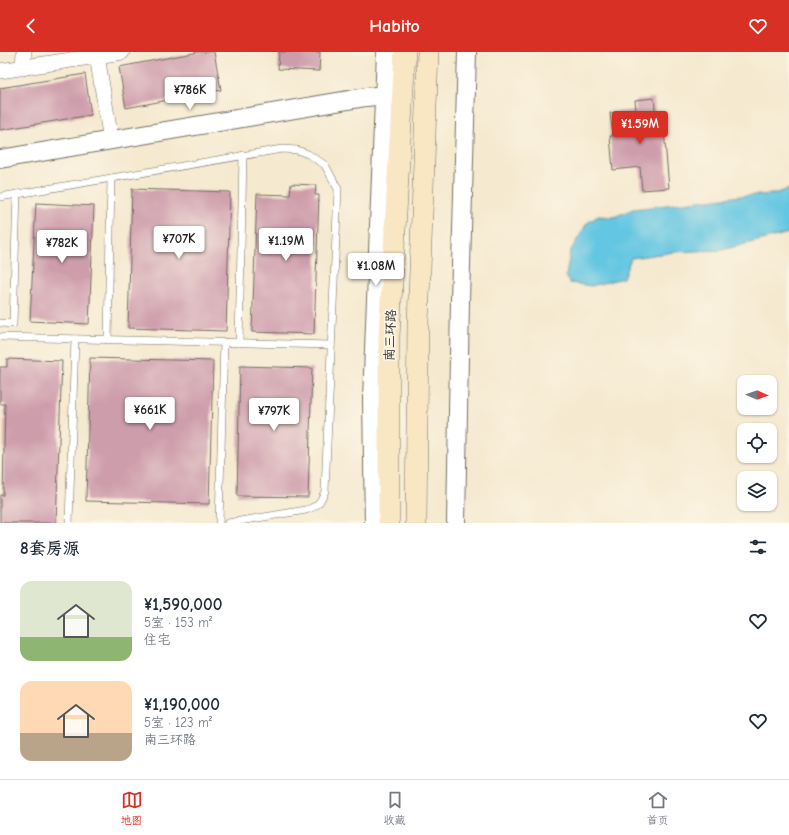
<!DOCTYPE html>
<html lang="zh">
<meta charset="utf-8">
<style>
:root{--surface:#fff;--page:#f2f2f3;--text:#1f2937;--muted:#747a83;--line:#e0e1e3;--accent:#d93025}
body{margin:0;font-family:"Comic Neue","LXGW WenKai TC",sans-serif;background:var(--page);color:var(--text);height:100vh;display:flex;flex-direction:column;font-size:15px;white-space:nowrap}
*{box-sizing:border-box;margin:0}
p{font-size:13px;color:var(--muted)}
.icon{flex:none;width:22px;height:22px;fill:none;stroke:currentColor;stroke-width:2;stroke-linecap:round;stroke-linejoin:round}
.map{position:relative;height:471px;overflow:hidden}
.details{display:flex;flex-direction:column;background:var(--surface);flex:1}
.details>*{flex:none}
.needle{width:26px;rotate:92deg}
.buttons{position:absolute;left:737px;top:323px;display:grid;gap:8px}
.buttons a{display:grid;place-items:center;width:40px;height:40px;border-radius:8px;background:var(--surface);box-shadow:0 1px 3px #0004;font-size:20px}
.price{position:absolute;translate:-50% -34px;padding:0 9px;border-radius:4px;background:#fff;color:#222;font-size:13px;line-height:26px;filter:drop-shadow(0 1px 2px #0008)}
.price::after{content:'';position:absolute;left:50%;top:24px;width:12px;height:9px;margin-left:-6px;background:inherit;clip-path:polygon(0 0,100% 0,50% 100%)}
.price.active{background:var(--accent);color:#fff}
ul{padding:0;list-style:none}
li{display:flex;align-items:center;gap:12px;height:100px;padding:0 20px}
li span{display:grid;place-items:center;flex:none;width:112px;height:80px;border-radius:12px;color:#555}
li>.icon{margin-inline-start:auto}
span .icon{width:48px;height:48px;fill:#fffc;stroke-width:1}
li b{font-size:17px}
h2{display:flex;justify-content:space-between;align-items:center;height:48px;padding:0 20px;font-size:17px}
header{display:flex;justify-content:space-between;align-items:center;height:52px;padding:0 20px;background:var(--accent);color:#fff;font-size:18px;font-weight:700}
.tab-bar{display:flex;justify-content:space-around;align-items:center;height:56px;border-top:1px solid var(--line);background:var(--surface);font-size:11px;color:var(--muted)}
.tab-bar a{display:grid;justify-items:center;gap:2px}
.tab-bar .active{color:var(--accent)}
.map>svg:first-child{display:block}
.water{fill:#64c6e2;stroke:#487886}
.building{fill:#ce9dac}
.lines{fill:none;stroke-linecap:round;stroke-linejoin:round}
.service-casing{stroke:#726e64;stroke-width:8}
.minor-casing{stroke:#726e64;stroke-width:16}
.tertiary-casing{stroke:#726e64;stroke-width:20}
.secondary-casing{stroke:#726e64;stroke-width:22}
.service{stroke:#fff;stroke-width:7}
.minor{stroke:#fff;stroke-width:15}
.tertiary{stroke:#fff;stroke-width:18}
.secondary{stroke:#f9e7c3;stroke-width:21}
.labels{text-anchor:middle;dominant-baseline:central;stroke-width:3.5;stroke-linejoin:round;paint-order:stroke}
.street-label{font-size:13px;fill:#2b2b2b;stroke:#fcf5e5}
</style>
<header><svg class="icon" aria-label="back" viewBox="0 0 24 24"><path d="M15 5l-7 7 7 7"/></svg>Habito<svg class="icon" aria-label="heart" viewBox="0 0 24 24"><path d="M12 20l-8-8c-3-5 5-10 8-4 3-6 11-1 8 4z"/></svg></header>
<div class="map">
<svg width="789" height="471" viewBox="0 0 789 471">
<rect width="100%" height="100%" fill="#fcf5e5"/>
<filter id="ink" filterUnits="userSpaceOnUse"><feTurbulence type="fractalNoise" baseFrequency=".025" numOctaves="2"/><feDisplacementMap in="SourceGraphic" scale="8" xChannelSelector="R" yChannelSelector="G"/><feConvolveMatrix kernelMatrix="1 2 1 2 8 2 1 2 1" color-interpolation-filters="sRGB"/></filter>
<filter id="wash" filterUnits="userSpaceOnUse"><feTurbulence type="fractalNoise" baseFrequency=".012" numOctaves="4" result="noise"/><feDisplacementMap in="SourceGraphic" scale="16" xChannelSelector="R" yChannelSelector="G"/><feGaussianBlur stdDeviation="0.9" result="paint"/><feColorMatrix in="noise" values="0 0 0 0 0 0 0 0 0 0 0 0 0 0 0 0 0 1.4 0 .05"/><feComposite in="paint" operator="in"/></filter>
<g filter="url(#wash)">
<rect width="100%" height="100%" fill="#f5e9cf"/>
<!-- water -->
<polygon class="water" points="789,137 789,181 722,198 674,200 631,206 623,226 591,234 570,231 566,224 570,200 587,171 598,164 614,165 633,157 741,144 773,142"/>
<g id="blocks">
<!-- building -->
<g class="building">
<polygon points="199,0 214,0 221,38 126,56 119,15"/>
<polygon points="279,0 320,0 319,19 278,17"/>
<polygon points="85,22 91,63 0,78 0,36"/>
<polygon points="654,46 657,79 664,78 669,136 642,138 640,115 613,118 610,84 613,84 610,61 636,58 635,48"/>
<polygon points="291,132 316,133 315,143 319,143 314,282 252,280 257,142 290,143"/>
<polygon points="132,137 230,140 226,279 128,276"/>
<polygon points="36,151 94,154 89,272 30,269"/>
<polygon points="90,306 213,309 209,452 86,449"/>
<polygon points="7,307 62,309 56,471 0,471 0,443 3,443 5,352 0,352 0,315 7,315"/>
<polygon points="240,314 312,316 308,445 237,444"/>
</g>
</g>
</g>
<g filter="url(#ink)">
<use href="#blocks" fill-opacity="0" stroke="#726e64" stroke-width="1"/>
<g class="lines">
<defs>
<g id="service">
<path d="M 0,145 L 282,97 L 297,98 L 308,102 L 325,113 L 338,137 L 325,439 C 320,451 318,454 306,458 L 228,471"/>
<polyline points="0,271 13,272 17,142"/>
<polyline points="0,285 331,293"/>
<polyline points="108,288 111,126"/>
<polyline points="239,291 243,103"/>
<polyline points="69,471 75,287"/>
<polyline points="219,471 224,290"/>
</g>
<g id="minor">
<polyline points="97,4 111,88"/>
<polyline points="23,16 24,0"/>
<polyline points="0,19 122,0"/>
</g>
<g id="tertiary">
<polyline points="0,107 366,45 385,43"/>
<polyline points="374,471 372,347 386,0"/>
<polyline points="456,471 460,249 467,0"/>
</g>
<g id="secondary">
<polyline points="389,471 389,285 405,0"/>
<polyline points="416,471 418,272 428,0"/>
</g>
</defs>
<!-- service casing -->
<use href="#service" class="service-casing"/>
<!-- minor casing -->
<use href="#minor" class="minor-casing"/>
<!-- tertiary casing -->
<use href="#tertiary" class="tertiary-casing"/>
<!-- secondary casing -->
<use href="#secondary" class="secondary-casing"/>
<!-- service -->
<use href="#service" class="service"/>
<!-- minor -->
<use href="#minor" class="minor"/>
<!-- tertiary -->
<use href="#tertiary" class="tertiary"/>
<!-- secondary -->
<use href="#secondary" class="secondary"/>
</g>
</g>
<g class="labels">
<!-- street labels -->
<g class="street-label">
<text transform="translate(390 283) rotate(-88)">南三环路</text>
</g>
</g>
</svg>
<div class="buttons">
<a><svg class="needle" viewBox="-14 -14 28 28"><path d="M0-13l5 13h-10z" fill="#e53935"/><path d="M0 13l5-13h-10z" fill="#747a83"/></svg></a>
<a><svg class="icon" aria-label="locate" viewBox="0 0 24 24"><circle cx="12" cy="12" r="6"/><path d="M12 2v4M12 18v4M2 12h4M18 12h4"/></svg></a>
<a><svg class="icon" aria-label="layers" viewBox="0 0 24 24"><path d="M12 4l9 5-9 5-9-5zM3 14l9 5 9-5"/></svg></a>
</div>
<b class="price" style="left:190px;top:59px">¥786K</b>
<b class="price active" style="left:640px;top:93px">¥1.59M</b>
<b class="price" style="left:179px;top:208px">¥707K</b>
<b class="price" style="left:286px;top:210px">¥1.19M</b>
<b class="price" style="left:62px;top:212px">¥782K</b>
<b class="price" style="left:376px;top:235px">¥1.08M</b>
<b class="price" style="left:150px;top:379px">¥661K</b>
<b class="price" style="left:274px;top:380px">¥797K</b>
</div>
<section class="details">
<h2>8套房源<svg class="icon" aria-label="filters" viewBox="0 0 24 24"><path d="M4 7h16M4 17h16"/><circle cx="9" cy="7" r="2"/><circle cx="15" cy="17" r="2"/></svg></h2>
<ul>
<li><span style="background:linear-gradient(#dfe7d0 70%,#8fb573 0)"><svg class="icon" aria-label="home" viewBox="0 0 24 24"><path d="M3 11l9-7 9 7M6 9v11h12V9"/></svg></span><div><b>¥1,590,000</b><p>5室 · 153 m²</p><p>住宅</p></div><svg class="icon" aria-label="heart" viewBox="0 0 24 24"><path d="M12 20l-8-8c-3-5 5-10 8-4 3-6 11-1 8 4z"/></svg></li>
<li><span style="background:linear-gradient(#ffd9b3 65%,#b9a48a 0)"><svg class="icon" aria-label="home" viewBox="0 0 24 24"><path d="M3 11l9-7 9 7M6 9v11h12V9"/></svg></span><div><b>¥1,190,000</b><p>5室 · 123 m²</p><p>南三环路</p></div><svg class="icon" aria-label="heart" viewBox="0 0 24 24"><path d="M12 20l-8-8c-3-5 5-10 8-4 3-6 11-1 8 4z"/></svg></li>
</ul>
</section>
<nav class="tab-bar">
<a class="active"><svg class="icon" aria-label="map" viewBox="0 0 24 24"><path d="M3 6l6-2 6 2 6-2v14l-6 2-6-2-6 2zM9 4v14M15 6v14"/></svg>地图</a>
<a><svg class="icon" aria-label="saved" viewBox="0 0 24 24"><path d="M7 4h10v16l-5-4-5 4z"/></svg>收藏</a>
<a><svg class="icon" aria-label="home" viewBox="0 0 24 24"><path d="M3 11l9-7 9 7M6 9v11h12V9"/></svg>首页</a>
</nav>
